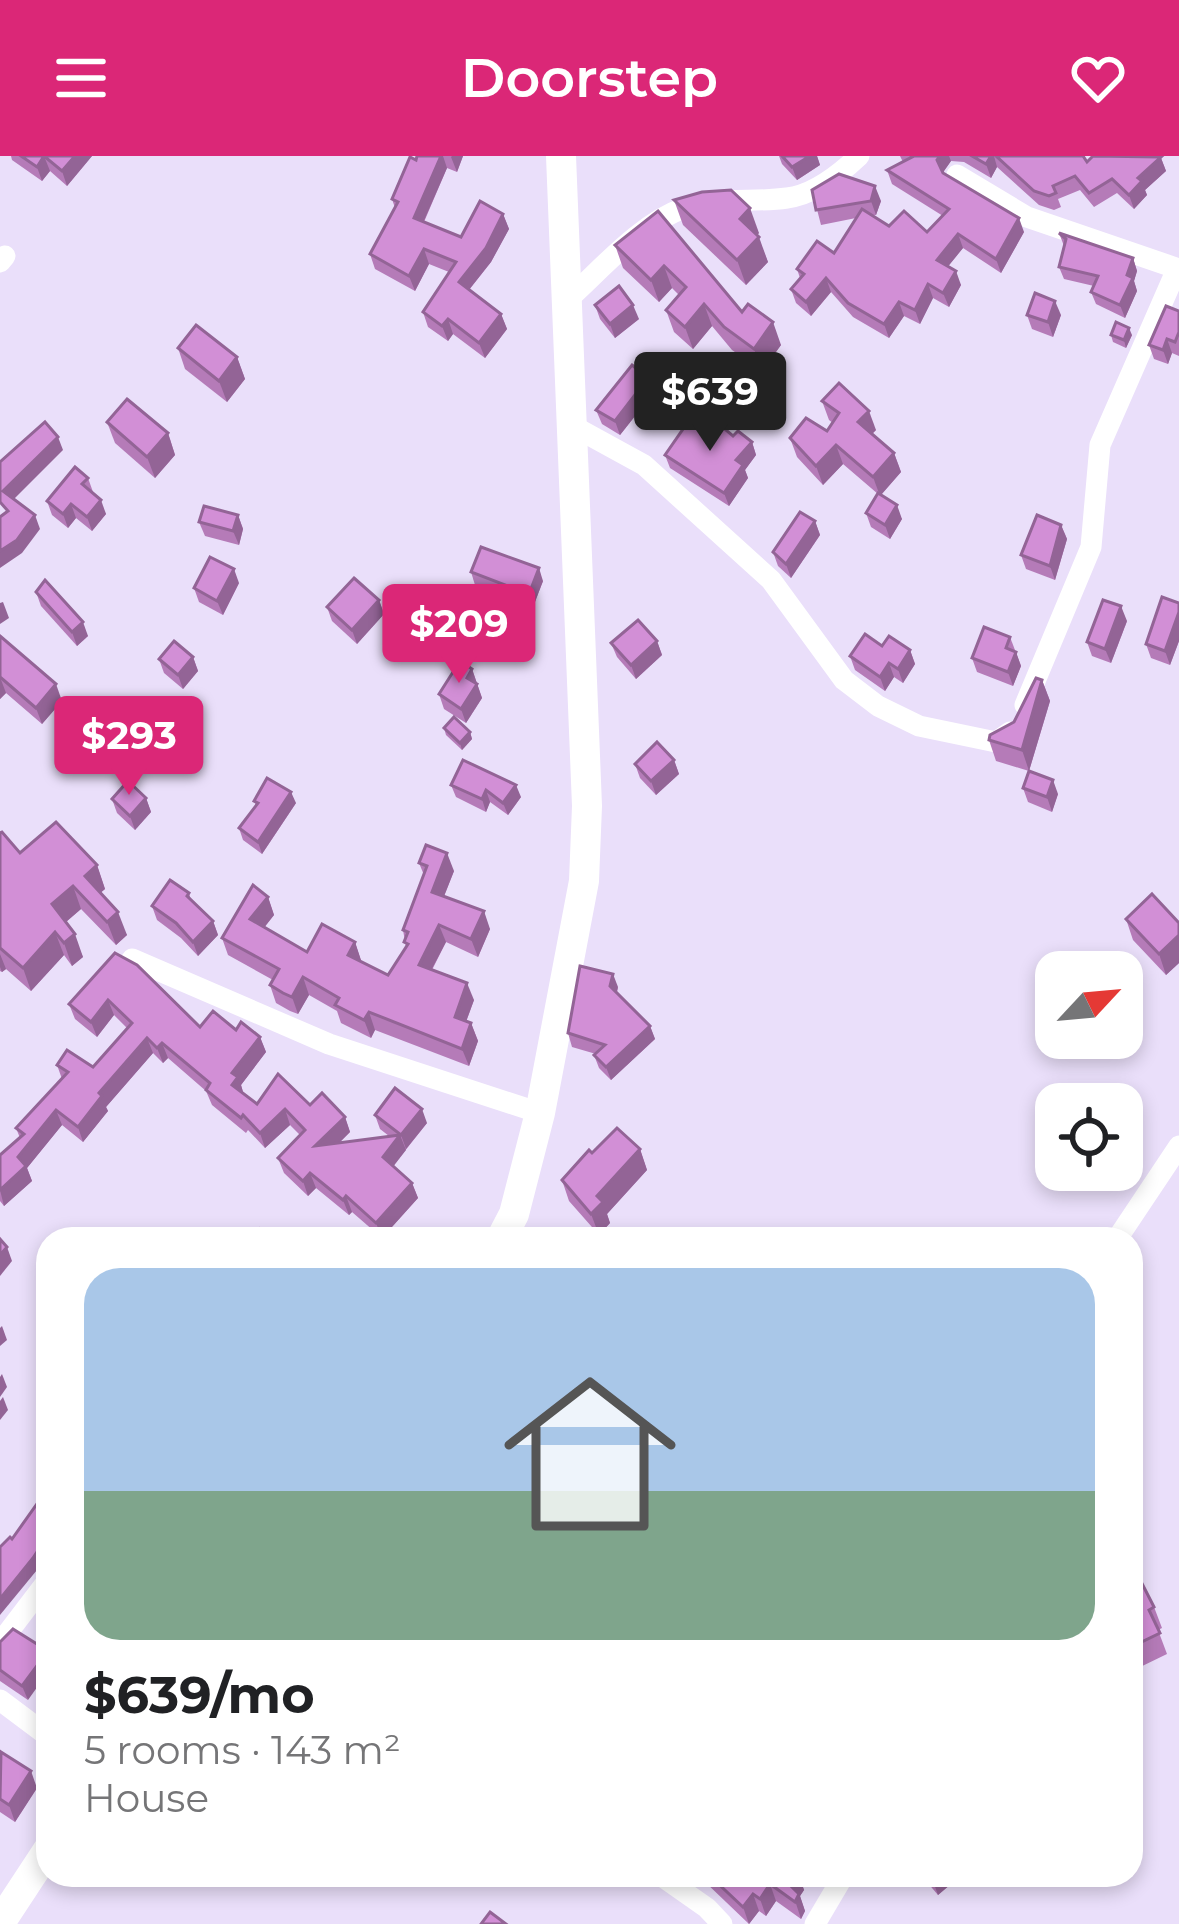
<!DOCTYPE html>
<meta charset="utf-8">
<style>
:root{--surface:#fff;--page:#f2f2f2;--text:#202124;--muted:#757577;--line:#e0e0e0;--accent:#db2777}
body{margin:0;font-family:Montserrat,sans-serif;background:var(--page);color:var(--text);height:100vh;display:flex;flex-direction:column;font-size:45px;white-space:nowrap}
*{box-sizing:border-box;margin:0}
p{font-size:39px;color:var(--muted)}
.icon{flex:none;width:66px;height:66px;fill:none;stroke:currentColor;stroke-width:2;stroke-linecap:round;stroke-linejoin:round}
.map{position:relative;flex:1;overflow:hidden}
.side{position:absolute;left:36px;top:1071px;width:1107px;height:660px;display:flex;flex-direction:column;background:var(--surface);border-radius:36px;box-shadow:0 6px 18px #0003}
.side>*{flex:none}
.needle{width:78px;rotate:64deg}
.tools{position:absolute;left:1035px;top:795px;display:grid;gap:24px}
.tools a{display:grid;place-items:center;width:108px;height:108px;border-radius:24px;background:var(--surface);box-shadow:0 6px 18px #0003;font-size:60px}
.price{position:absolute;translate:-50% -102px;padding:0 27px;border-radius:12px;background:var(--accent);color:#fff;font-size:39px;line-height:78px;filter:drop-shadow(0 3px 6px #0008)}
.price::after{content:'';position:absolute;left:50%;top:72px;width:36px;height:27px;margin-left:-18px;background:inherit;clip-path:polygon(0 0,100% 0,50% 100%)}
.price.active{background:#222;color:#fff}
ul{padding:0;list-style:none}
li{display:grid;align-content:center;gap:24px;height:636px;padding:0 48px}
li+li{border-top:3px solid var(--line)}
li span{display:grid;place-items:center;height:372px;border-radius:36px;color:#555}
li>.icon{margin-inline-start:auto}
span .icon{width:216px;height:216px;fill:#fffc;stroke-width:1}
li b{font-size:51px}
header{display:flex;justify-content:space-between;align-items:center;height:156px;padding:0 48px;background:var(--accent);color:#fff;font-size:54px;font-weight:600}
.map>svg:first-child{display:block}
.lines{fill:none;stroke-linecap:round;stroke-linejoin:round}
.minor{stroke:#fff;stroke-width:21}
.secondary{stroke:#fff;stroke-width:30}
.wall{fill:#b57bb8}
.shaded-wall{fill:#936496}
.building{fill:#d28fd6;stroke:#936496;stroke-width:3}
</style>
<header><svg class="icon" aria-label="menu" viewBox="0 0 24 24"><path d="M4 6h16M4 12h16M4 18h16"/></svg>Doorstep<svg class="icon" aria-label="heart" viewBox="0 0 24 24"><path d="M12 20l-8-8c-3-5 5-10 8-4 3-6 11-1 8 4z"/></svg></header>
<div class="map">
<svg width="1179" height="1768" viewBox="0 0 1179 1768">
<rect width="100%" height="100%" fill="#eadffa"/>
<g class="lines">
<!-- minor -->
<g class="minor">
<polyline points="957,19 1027,61 1179,113"/>
<polyline points="0,106 5,100"/>
<path d="M 566,145 C 601,114 639,68 684,52 C 717,40 753,47 787,42 C 814,39 840,18 859,0"/>
<polyline points="571,269 644,309 771,424 844,524 878,550 919,570 996,586 1010,576"/>
<polyline points="1025,549 1091,391 1100,289 1177,113"/>
<polyline points="132,803 329,888 540,957"/>
<polyline points="1117,1083 1179,990"/>
<polyline points="0,1487 48,1424"/>
<polyline points="0,1544 48,1580"/>
<polyline points="660,1719 707,1752 722,1768"/>
<polyline points="815,1768 844,1719"/>
</g>
<!-- secondary -->
<g class="secondary">
<polyline points="501,1083 514,1058 540,957 584,725 587,650 561,0"/>
<polyline points="0,1767 48,1694"/>
</g>
</g>
<!-- wall -->
<g class="wall">
<polygon points="11,0 92,0 67,30 50,15 42,25 12,4"/>
<polygon points="417,0 463,0 457,16 447,12 424,66 461,81 503,58 509,73 491,106 469,134 501,158 507,173 485,202 453,178 448,185 428,171 423,156 449,116 429,108 415,135 375,113 370,98 395,52 392,43"/>
<polygon points="779,0 817,0 820,9 797,24 782,8"/>
<polygon points="900,0 1083,0 1087,6 1161,2 1166,15 1145,34 1147,39 1134,53 1117,37 1094,51 1080,34 1058,43 1061,51 1054,54 1039,49 997,11 991,22 964,6 951,5 943,16 1024,76 1001,117 963,92 948,110 961,129 949,151 933,142 920,168 904,160 889,182 853,161 831,136 811,160 796,147 791,133 800,122 797,113 834,97 856,62 821,69 812,34 881,45 876,59 873,59 889,70 927,76 943,60 892,28 887,14 903,6"/>
<polygon points="674,44 759,77 757,79 768,106 746,129 683,69"/>
<polygon points="658,55 742,156 781,189 762,215 732,194 712,170 693,193 674,176 666,154 679,139 672,132 659,146 623,112 615,89"/>
<polygon points="1059,77 1133,102 1137,115 1134,125 1137,135 1125,162 1096,148 1091,136 1094,130 1064,123 1059,111 1064,90"/>
<polygon points="595,149 639,163 615,182 600,163"/>
<polygon points="1179,155 1179,200 1172,197 1168,208 1154,203 1149,189"/>
<polygon points="1027,159 1061,159 1053,181 1032,173"/>
<polygon points="1111,179 1132,179 1126,192 1113,186"/>
<polygon points="178,192 237,201 245,223 227,246 185,213"/>
<polygon points="736,221 741,235 729,254 713,243 707,229"/>
<polygon points="654,236 620,279 602,268 596,254"/>
<polygon points="822,245 876,274 872,278 894,297 901,316 881,339 902,363 890,383 871,371 866,357 878,338 843,308 823,329 797,301 790,282 827,275 833,267 829,264"/>
<polygon points="107,266 168,277 175,299 155,322 115,287"/>
<polygon points="733,280 752,286 756,299 745,314 748,322 729,350 670,312 665,299 708,281"/>
<polygon points="88,322 93,336 106,358 92,375 76,362 68,372 52,359 47,345"/>
<polygon points="238,359 243,373 239,389 205,380 199,366"/>
<polygon points="815,365 820,379 791,422 778,410 773,396"/>
<polygon points="1061,369 1067,383 1055,424 1026,413 1021,399"/>
<polygon points="471,416 543,425 533,451 475,429"/>
<polygon points="239,427 223,459 199,446 194,432"/>
<polygon points="36,436 88,480 77,490 41,450"/>
<polygon points="379,444 384,458 357,488 332,465 327,451"/>
<polygon points="1179,447 1179,485 1170,509 1151,502 1146,488"/>
<polygon points="1127,465 1111,507 1092,500 1087,486"/>
<polygon points="504,470 493,497 468,486 463,472"/>
<polygon points="0,480 62,545 42,568 6,537 0,543"/>
<polygon points="1010,481 1021,510 1013,530 977,516 972,502"/>
<polygon points="657,485 662,499 636,523 617,501 611,487"/>
<polygon points="882,490 910,494 915,508 903,527 894,521 885,535 855,514 850,500"/>
<polygon points="193,501 198,515 183,533 164,517 159,503"/>
<polygon points="472,513 482,542 466,567 444,553 439,538"/>
<polygon points="1042,524 1050,545 1029,615 996,605 989,584 1014,566"/>
<polygon points="444,572 470,576 472,583 462,594 446,579"/>
<polygon points="674,604 679,618 656,639 640,622 635,608"/>
<polygon points="451,629 521,641 508,659 490,646 486,656 456,641"/>
<polygon points="1023,632 1058,638 1052,656 1028,646"/>
<polygon points="146,642 151,656 135,674 117,657 112,643"/>
<polygon points="254,645 296,647 262,698 243,684 239,672 256,649"/>
<polygon points="0,677 20,697 97,709 105,733 100,737 127,779 116,789 81,753 66,766 83,801 72,810 64,799 31,835 6,813 2,816 0,815"/>
<polygon points="419,707 454,715 444,740 490,773 478,801 446,786 432,814 474,844 466,866 471,867 478,885 469,910 375,874 371,882 341,867 337,855 309,839 298,858 290,855 276,847 270,829 273,824 228,799 222,782 268,741 274,759 264,771 307,796 355,786 361,805 388,819 406,791 403,774 424,719"/>
<polygon points="189,737 191,744 213,765 218,779 198,800 181,782 157,764 152,750"/>
<polygon points="1126,763 1179,767 1179,807 1166,819 1133,784"/>
<polygon points="115,797 200,871 236,874 260,881 266,896 241,929 243,936 257,948 310,949 345,961 350,976 339,987 389,980 380,973 375,959 427,967 393,1010 412,1027 418,1042 382,1082 352,1056 349,1059 316,1032 308,1040 284,1017 278,1002 300,979 290,969 265,992 248,974 246,977 212,949 206,935 168,902 163,907 153,897 106,951 108,955 83,986 62,969 27,1012 32,1025 4,1050 0,1045 0,999 20,982 16,972 62,923 57,909 93,911 127,872 114,859 97,881 75,863 69,848"/>
<polygon points="618,831 617,836 650,870 655,883 611,924 599,912 594,899 596,898 572,891 568,877"/>
<polygon points="640,993 647,1014 607,1058 610,1067 599,1079 569,1045 562,1024 592,997"/>
<polygon points="1131,1406 1154,1451 1162,1472 1158,1474 1167,1498 1132,1515 1131,1454 1135,1453 1131,1445"/>
<polygon points="13,1473 28,1544 0,1525 0,1486"/>
<polygon points="0,1597 37,1632 15,1666 0,1656"/>
<polygon points="686,1719 799,1719 804,1734 800,1740 805,1755 801,1763 776,1745 766,1760 759,1755 749,1768 703,1724 700,1729"/>
<polygon points="921,1719 957,1719 958,1722 938,1739"/>
</g>
<!-- shaded-wall -->
<g class="shaded-wall">
<polygon points="44,0 50,15 42,25 37,11"/>
<polygon points="75,0 92,0 67,30 62,15"/>
<polygon points="441,0 443,0 447,12 419,76 414,62"/>
<polygon points="452,0 463,0 457,16 451,1"/>
<polygon points="810,0 817,0 820,9 797,24 792,11"/>
<polygon points="940,0 949,0 951,5 942,18 937,4"/>
<polygon points="991,0 994,0 997,11 991,22 986,8"/>
<polygon points="1156,0 1163,0 1161,2 1166,15 1145,34 1147,39 1134,53 1129,39 1138,22"/>
<polygon points="875,30 881,45 876,59 871,45"/>
<polygon points="750,52 759,77 749,87 740,63"/>
<polygon points="503,58 509,73 491,106 464,140 459,126"/>
<polygon points="1019,62 1024,76 1001,117 996,103"/>
<polygon points="958,78 963,92 942,118 937,104"/>
<polygon points="759,81 768,106 746,129 737,104"/>
<polygon points="424,93 429,108 415,135 409,120"/>
<polygon points="1133,102 1137,115 1134,125 1137,135 1125,162 1120,149 1127,119"/>
<polygon points="664,110 672,132 659,146 651,124"/>
<polygon points="956,115 961,129 949,151 943,137"/>
<polygon points="826,122 831,136 811,160 806,146"/>
<polygon points="928,128 933,142 920,168 915,154"/>
<polygon points="1055,145 1061,159 1053,181 1048,166"/>
<polygon points="899,146 904,160 889,182 884,168"/>
<polygon points="704,148 712,170 693,193 685,171"/>
<polygon points="633,149 639,163 615,182 610,168"/>
<polygon points="501,158 507,173 485,202 479,187"/>
<polygon points="448,163 453,178 448,185 442,170"/>
<polygon points="773,166 781,189 762,215 754,193"/>
<polygon points="1129,172 1132,179 1126,192 1124,184"/>
<polygon points="1167,183 1172,197 1168,208 1163,194"/>
<polygon points="237,201 245,223 227,246 219,225"/>
<polygon points="736,221 741,235 729,254 724,239"/>
<polygon points="648,222 654,236 620,279 615,265"/>
<polygon points="869,255 876,274 865,285 858,266"/>
<polygon points="168,277 175,299 155,322 147,301"/>
<polygon points="58,281 63,294 8,349 3,335"/>
<polygon points="752,286 756,299 745,314 748,322 729,350 724,337 736,304"/>
<polygon points="836,289 843,308 823,329 816,310"/>
<polygon points="894,297 901,316 880,340 873,321"/>
<polygon points="101,344 106,358 92,375 87,361"/>
<polygon points="71,348 76,362 68,372 63,358"/>
<polygon points="897,349 902,363 890,383 885,369"/>
<polygon points="35,359 40,373 22,397 0,412 0,395"/>
<polygon points="238,359 243,373 239,389 233,375"/>
<polygon points="815,365 820,379 791,422 786,408"/>
<polygon points="1061,369 1067,383 1055,424 1050,410"/>
<polygon points="539,412 543,425 533,451 529,438"/>
<polygon points="234,413 239,427 223,459 217,445"/>
<polygon points="379,444 384,458 357,488 352,474"/>
<polygon points="3,446 9,462 0,468 0,447"/>
<polygon points="1121,450 1127,465 1111,507 1105,493"/>
<polygon points="499,456 504,470 493,497 488,482"/>
<polygon points="1179,456 1179,485 1170,509 1165,495"/>
<polygon points="83,466 88,480 77,490 72,476"/>
<polygon points="657,485 662,499 636,523 631,509"/>
<polygon points="910,494 915,508 903,527 898,513"/>
<polygon points="1016,496 1021,510 1013,530 1008,516"/>
<polygon points="193,501 198,515 183,533 178,519"/>
<polygon points="889,507 894,521 885,535 880,521"/>
<polygon points="472,513 482,542 466,567 461,553 467,522"/>
<polygon points="0,521 6,537 0,543"/>
<polygon points="1042,524 1050,545 1029,615 1022,594"/>
<polygon points="56,528 62,545 42,568 36,552"/>
<polygon points="470,576 472,583 462,594 460,587"/>
<polygon points="674,604 679,618 656,639 651,625"/>
<polygon points="1053,624 1058,638 1052,656 1047,641"/>
<polygon points="516,629 521,641 508,659 503,647"/>
<polygon points="486,634 490,646 486,656 482,643"/>
<polygon points="291,636 296,647 262,698 258,686"/>
<polygon points="146,642 151,656 135,674 130,660"/>
<polygon points="447,697 454,715 439,753 432,736"/>
<polygon points="97,709 105,733 93,743 85,720"/>
<polygon points="73,730 81,753 60,771 52,748"/>
<polygon points="268,741 274,759 257,781 250,763"/>
<polygon points="484,755 490,773 478,801 471,783"/>
<polygon points="118,756 127,779 116,789 107,766"/>
<polygon points="213,765 218,779 198,800 193,786"/>
<polygon points="439,769 446,786 425,826 419,809"/>
<polygon points="55,776 64,799 31,835 23,812"/>
<polygon points="75,778 83,801 72,810 64,787"/>
<polygon points="1179,779 1179,807 1166,819 1159,798"/>
<polygon points="355,786 361,804 354,816 348,799"/>
<polygon points="0,798 6,813 2,816 0,811"/>
<polygon points="613,818 618,831 615,843 610,830"/>
<polygon points="303,821 309,839 298,858 292,841"/>
<polygon points="467,827 474,844 461,879 455,861"/>
<polygon points="108,844 114,859 97,881 91,866"/>
<polygon points="369,856 375,874 371,882 364,864"/>
<polygon points="471,867 478,885 469,910 462,893"/>
<polygon points="650,870 655,883 611,924 606,911"/>
<polygon points="260,881 266,896 241,929 243,936 232,929 232,917"/>
<polygon points="147,882 153,897 106,951 108,955 83,986 78,971 99,937"/>
<polygon points="162,887 168,902 163,907 157,892"/>
<polygon points="285,953 290,969 265,992 260,977"/>
<polygon points="422,953 427,967 406,993 401,979"/>
<polygon points="56,954 62,969 27,1012 32,1025 4,1050 0,1034 18,1001"/>
<polygon points="345,961 350,976 320,1006 315,990"/>
<polygon points="400,979 406,994 389,1016 383,1001"/>
<polygon points="640,993 647,1014 607,1058 610,1067 599,1079 591,1058 597,1040"/>
<polygon points="310,1017 316,1032 308,1040 303,1025"/>
<polygon points="412,1027 418,1042 382,1082 376,1067"/>
<polygon points="346,1040 352,1056 349,1059 343,1044"/>
<polygon points="7,1091 12,1105 0,1120 0,1099"/>
<polygon points="2,1170 7,1184 0,1190 0,1172"/>
<polygon points="2,1218 7,1231 0,1241 0,1221"/>
<polygon points="3,1241 8,1254 0,1264 0,1245"/>
<polygon points="48,1366 48,1397 37,1414 0,1459 0,1443 41,1373"/>
<polygon points="48,1495 48,1516 28,1544 22,1530"/>
<polygon points="31,1615 37,1632 15,1666 9,1649"/>
<polygon points="797,1719 799,1719 804,1734 800,1740 805,1755 801,1763 790,1729"/>
<polygon points="940,1719 957,1719 958,1722 938,1739 933,1725"/>
<polygon points="770,1728 776,1745 766,1760 760,1743"/>
<polygon points="753,1738 759,1755 749,1768 743,1751"/>
</g>
<!-- building -->
<g class="building">
<polygon points="21,0 75,0 62,15 44,0 37,11"/>
<polygon points="417,0 441,0 414,62 461,81 480,45 503,58 486,92 459,126 501,158 479,187 448,163 442,170 423,156 456,106 424,93 409,120 370,98 398,46 392,43 410,1 416,4"/>
<polygon points="782,0 810,0 792,11"/>
<polygon points="911,0 940,0 937,4 943,17 1019,62 996,103 958,78 937,104 956,115 943,137 928,128 915,154 899,146 884,168 848,147 826,122 806,146 791,133 804,118 797,113 817,85 834,97 862,53 889,70 904,55 927,76 949,53 887,14 912,1"/>
<polygon points="972,0 991,0 986,8"/>
<polygon points="996,0 1083,0 1087,6 1093,0 1161,1 1138,22 1142,25 1129,39 1112,23 1089,37 1075,20 1053,30 1056,37 1049,40 1034,35"/>
<polygon points="839,18 875,30 871,45 816,54 812,34"/>
<polygon points="731,34 750,52 740,63 759,81 737,104 674,44 702,36"/>
<polygon points="658,55 742,156 748,148 773,166 754,193 724,171 704,148 685,171 666,154 686,131 664,110 651,124 615,89"/>
<polygon points="1059,77 1133,102 1127,119 1133,122 1120,149 1091,136 1098,120 1059,111 1066,83"/>
<polygon points="619,130 633,149 610,168 595,149"/>
<polygon points="1035,137 1055,145 1048,166 1027,159"/>
<polygon points="1166,150 1179,155 1179,176 1175,186 1167,183 1163,194 1149,189"/>
<polygon points="1116,166 1129,172 1124,184 1111,179"/>
<polygon points="196,169 237,201 219,225 178,192"/>
<polygon points="632,209 648,222 615,265 596,254"/>
<polygon points="719,210 736,221 724,239 707,229"/>
<polygon points="839,227 869,255 858,266 894,297 873,321 836,289 816,310 790,282 806,262 827,275 839,257 822,245"/>
<polygon points="127,243 168,277 147,301 107,266"/>
<polygon points="45,266 58,281 3,335 35,359 17,384 0,395 0,361 8,355 0,346 0,306"/>
<polygon points="688,266 708,281 719,268 733,280 738,275 752,286 736,304 743,309 724,337 665,299"/>
<polygon points="75,311 88,322 82,328 101,344 87,361 71,348 63,358 47,345"/>
<polygon points="878,337 897,349 885,369 866,357"/>
<polygon points="204,350 238,359 233,375 199,366"/>
<polygon points="800,356 815,365 786,408 773,396"/>
<polygon points="1037,359 1061,369 1050,410 1021,399"/>
<polygon points="481,391 539,412 529,438 471,416"/>
<polygon points="210,401 234,413 217,445 194,432"/>
<polygon points="354,422 379,444 352,474 327,451"/>
<polygon points="45,424 83,466 72,476 36,436"/>
<polygon points="1162,441 1179,447 1179,456 1165,495 1146,488"/>
<polygon points="1103,444 1121,450 1105,493 1087,486"/>
<polygon points="474,446 499,456 488,482 463,472"/>
<polygon points="638,464 657,485 631,509 611,487"/>
<polygon points="984,471 1010,481 1006,492 1016,496 1008,516 972,502"/>
<polygon points="865,478 882,490 889,480 910,494 898,513 889,507 880,521 850,500"/>
<polygon points="0,480 56,528 36,552 0,521"/>
<polygon points="174,485 193,501 178,519 159,503"/>
<polygon points="460,505 472,513 467,522 477,528 461,553 439,538"/>
<polygon points="1036,522 1042,524 1022,594 989,584 990,579 1014,566"/>
<polygon points="454,561 470,576 460,587 444,572"/>
<polygon points="657,586 674,604 651,625 635,608"/>
<polygon points="463,604 516,629 503,647 486,634 482,643 451,629"/>
<polygon points="1029,615 1053,624 1047,641 1023,632"/>
<polygon points="267,622 291,636 258,686 239,672 258,647 254,645"/>
<polygon points="128,625 146,642 130,660 112,643"/>
<polygon points="56,666 97,709 85,720 118,756 107,766 73,730 52,748 75,778 64,787 55,776 23,812 0,792 0,677 2,676 20,697"/>
<polygon points="426,689 447,697 432,736 484,755 471,783 439,769 419,809 467,827 455,861 471,867 462,893 369,856 364,864 335,849 339,842 303,821 292,841 283,837 270,829 279,813 222,782 253,729 268,741 250,763 307,796 322,768 355,786 348,799 388,819 408,788 404,786 408,776 403,774 427,710 419,707"/>
<polygon points="170,724 189,737 187,740 213,765 193,786 176,767 152,750"/>
<polygon points="1152,738 1179,767 1179,779 1159,798 1126,763"/>
<polygon points="115,797 137,809 200,871 213,855 236,874 241,866 260,881 232,917 238,921 232,929 257,948 278,918 310,949 322,937 345,961 315,990 400,979 383,1001 412,1027 376,1067 346,1040 343,1044 310,1017 303,1025 278,1002 305,974 285,953 260,977 243,959 241,962 206,934 210,927 162,887 157,892 147,882 99,937 102,940 78,971 56,954 18,1001 26,1010 0,1034 0,999 24,978 16,972 68,916 57,909 67,894 93,911 132,867 108,844 91,866 69,848"/>
<polygon points="580,810 613,818 610,830 650,870 606,911 594,899 605,889 568,877"/>
<polygon points="395,932 422,953 401,979 375,959"/>
<polygon points="617,972 640,993 597,1040 603,1046 591,1058 562,1024 589,994 592,997"/>
<polygon points="260,1073 272,1083 252,1083"/>
<polygon points="0,1083 7,1091 0,1099"/>
<polygon points="44,1338 48,1343 48,1366 41,1373 48,1379 33,1402 0,1443 0,1391 10,1381 12,1383"/>
<polygon points="1131,1406 1154,1451 1149,1454 1160,1477 1131,1491 1131,1454 1137,1452 1131,1440"/>
<polygon points="13,1473 48,1495 22,1530 0,1514 0,1486"/>
<polygon points="1,1596 31,1615 9,1649 0,1643"/>
<polygon points="709,1719 797,1719 790,1729 799,1738 795,1746 770,1728 760,1743 753,1738 743,1751"/>
<polygon points="490,1756 506,1768 481,1768"/>
</g>
</svg>
<div class="tools">
<a><svg class="needle" viewBox="-14 -14 28 28"><path d="M0-13l5 13h-10z" fill="#e53935"/><path d="M0 13l5-13h-10z" fill="#757577"/></svg></a>
<a><svg class="icon" aria-label="locate" viewBox="0 0 24 24"><circle cx="12" cy="12" r="6"/><path d="M12 2v4M12 18v4M2 12h4M18 12h4"/></svg></a>
</div>
<b class="price active" style="left:710px;top:298px">$639</b>
<b class="price" style="left:459px;top:530px">$209</b>
<b class="price" style="left:129px;top:642px">$293</b>
<section class="side">
<ul>
<li><span style="background:linear-gradient(#a9c7e8 60%,#7fa58c 0)"><svg class="icon" aria-label="home" viewBox="0 0 24 24"><path d="M3 11l9-7 9 7M6 9v11h12V9"/></svg></span><div><b>$639/mo</b><p>5 rooms · 143 m²</p><p>House</p></div></li>
</ul>
</section>
</div>
